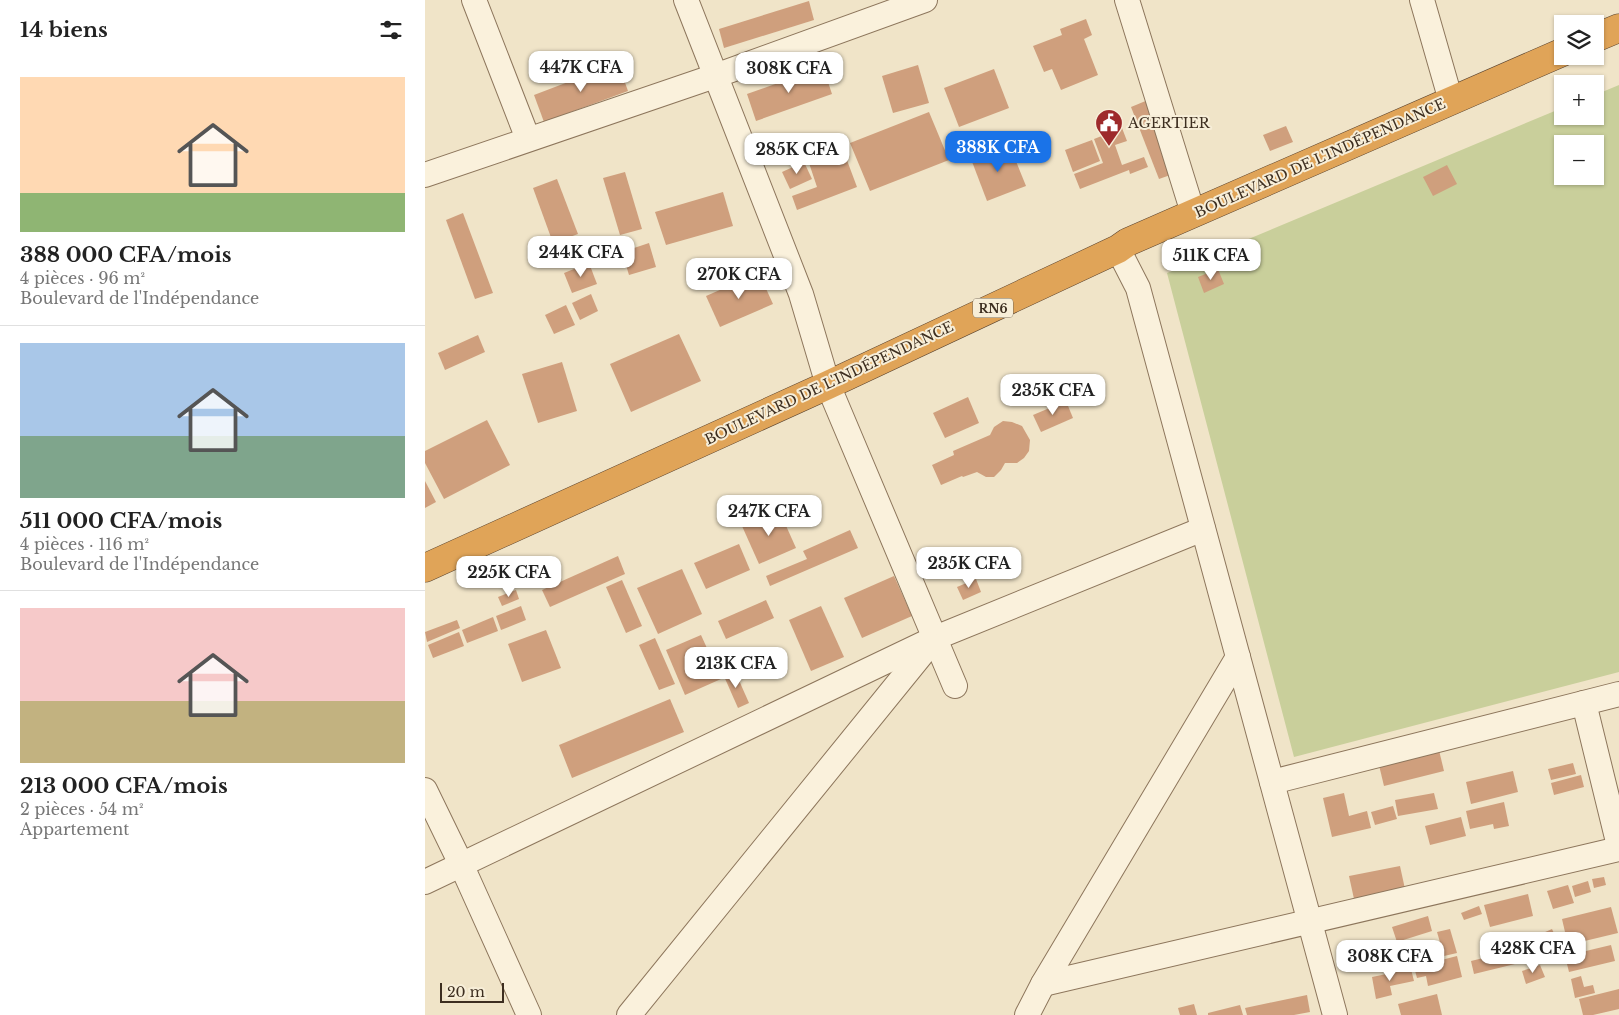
<!DOCTYPE html>
<html lang="fr">
<meta charset="utf-8">
<style>
:root{--surface:#fff;--page:#f2f2f2;--text:#222;--muted:#767676;--line:#e0e0e0;--accent:#1a73e8}
body{margin:0;font-family:"Libre Baskerville",serif;background:var(--page);color:var(--text);height:100vh;display:flex;flex-direction:column;font-size:19px;white-space:nowrap}
*{box-sizing:border-box;margin:0}
p{font-size:16px;color:var(--muted)}
.icon{flex:none;width:28px;height:28px;fill:none;stroke:currentColor;stroke-width:2;stroke-linecap:round;stroke-linejoin:round}
.map{position:relative;flex:1;overflow:hidden}
.details{display:flex;flex-direction:column;background:var(--surface);width:425px}
.details>*{flex:none}
.buttons{position:absolute;left:1129px;top:15px;display:grid;gap:10px}
.buttons a{display:grid;place-items:center;width:50px;height:50px;border-radius:0px;background:var(--surface);box-shadow:0 1px 4px #0004;font-size:25px}
.scale{position:absolute;left:15px;bottom:12px;width:64px;box-sizing:border-box;padding-left:5px;border:2px solid #3d2e20;border-top:0;font-size:14px;line-height:18px;white-space:nowrap;color:#3d2e20;-webkit-text-stroke:4px #f7eed8;paint-order:stroke}
.price{position:absolute;translate:-50% -42px;padding:0 11px;border-radius:10px;background:#fff;color:#222;font-size:16px;line-height:32px;filter:drop-shadow(0 1px 2px #0008)}
.price::after{content:'';position:absolute;left:50%;top:30px;width:15px;height:11px;margin-left:-8px;background:inherit;clip-path:polygon(0 0,100% 0,50% 100%)}
.price.active{background:var(--accent);color:#fff}
ul{padding:0;list-style:none}
li{display:grid;align-content:center;gap:10px;height:265px;padding:0 20px}
li+li{border-top:1px solid var(--line)}
li span{display:grid;place-items:center;height:155px;border-radius:0px;color:#555}
li>.icon{margin-inline-start:auto}
span .icon{width:90px;height:90px;fill:#fffc;stroke-width:1}
li b{font-size:21px}
h2{display:flex;justify-content:space-between;align-items:center;height:60px;padding:0 20px;font-size:21px}
main{display:flex;flex:1;min-height:0}
.map>svg:first-child{display:block}
.green{fill:#c9cf9b;fill-rule:evenodd}
.building{fill:#cf9f7d}
.lines{fill:none;stroke-linecap:round;stroke-linejoin:round}
.street-casing{stroke:#8d765c;stroke-width:26}
.highway-casing{stroke:#5b4430;stroke-width:29}
.street{stroke:#faf1dc;stroke-width:24}
.highway{stroke:#e0a458;stroke-width:28}
.labels{text-anchor:middle;dominant-baseline:central;stroke-width:4;stroke-linejoin:round;paint-order:stroke}
.shield{fill:#f7eed8;stroke:#756857;stroke-width:1}
.shield-label{font-size:12px;font-weight:bold;fill:#3d2e20}
.poi-label{font-size:14px;fill:#3d2e20;stroke:#f7eed8;text-anchor:start}
.street-label{font-size:14px;fill:#3d2e20;stroke:#f7eed8}
</style>
<main>
<section class="details">
<h2>14 biens<svg class="icon" aria-label="filters" viewBox="0 0 24 24"><path d="M4 7h16M4 17h16"/><circle cx="9" cy="7" r="2"/><circle cx="15" cy="17" r="2"/></svg></h2>
<ul>
<li><span style="background:linear-gradient(#ffd9b3 75%,#8fb573 0)"><svg class="icon" aria-label="home" viewBox="0 0 24 24"><path d="M3 11l9-7 9 7M6 9v11h12V9"/></svg></span><div><b>388 000 CFA/mois</b><p>4 pièces · 96 m²</p><p>Boulevard de l'Indépendance</p></div></li>
<li><span style="background:linear-gradient(#a9c7e8 60%,#7fa58c 0)"><svg class="icon" aria-label="home" viewBox="0 0 24 24"><path d="M3 11l9-7 9 7M6 9v11h12V9"/></svg></span><div><b>511 000 CFA/mois</b><p>4 pièces · 116 m²</p><p>Boulevard de l'Indépendance</p></div></li>
<li><span style="background:linear-gradient(#f6c9c9 60%,#c2b280 0)"><svg class="icon" aria-label="home" viewBox="0 0 24 24"><path d="M3 11l9-7 9 7M6 9v11h12V9"/></svg></span><div><b>213 000 CFA/mois</b><p>2 pièces · 54 m²</p><p>Appartement</p></div></li>
</ul>
</section>
<div class="map">
<svg width="1194" height="1015" viewBox="0 0 1194 1015">
<rect width="100%" height="100%" fill="#f0e4c8"/>
<!-- green -->
<path class="green" d="M 1194,85 L 1194,672 L 869,757 L 742,273 L 1137,108 L 1138,116 L 1170,116 L 1170,95 ZM 1138,144 L 1170,144 L 1170,176 L 1138,176 Z"/>
<!-- building -->
<g class="building">
<polygon points="384,1 389,20 299,48 294,29"/>
<polygon points="661,19 667,35 659,39 673,75 636,90 627,69 619,72 608,46 637,35 635,29"/>
<polygon points="193,63 203,91 119,122 109,95"/>
<polygon points="493,65 504,103 468,113 457,76"/>
<polygon points="398,67 407,94 331,121 322,94"/>
<polygon points="569,69 584,108 534,127 519,88"/>
<polygon points="723,100 751,173 734,179 706,107"/>
<polygon points="504,112 524,160 445,191 425,143"/>
<polygon points="861,126 868,142 845,151 838,135"/>
<polygon points="697,128 702,141 690,145 697,165 719,157 723,167 705,174 704,170 655,189 649,174 678,163 669,139"/>
<polygon points="667,140 675,161 648,172 640,150"/>
<polygon points="584,144 601,186 562,201 546,159"/>
<polygon points="417,147 432,187 372,210 367,196 392,187 383,160"/>
<polygon points="379,162 387,179 365,189 357,172"/>
<polygon points="1022,165 1032,184 1008,196 998,177"/>
<polygon points="200,172 217,229 195,235 178,178"/>
<polygon points="132,179 153,234 128,243 108,188"/>
<polygon points="298,192 308,226 241,245 230,212"/>
<polygon points="38,213 68,293 50,299 21,220"/>
<polygon points="224,243 231,267 204,275 197,252"/>
<polygon points="164,263 172,284 147,293 139,273"/>
<polygon points="793,269 799,284 779,293 773,277"/>
<polygon points="334,273 348,304 295,327 281,296"/>
<polygon points="166,294 173,311 155,320 147,303"/>
<polygon points="141,305 150,325 129,334 120,315"/>
<polygon points="254,334 276,381 206,412 185,364"/>
<polygon points="53,335 60,352 20,370 13,353"/>
<polygon points="137,362 152,411 113,423 97,374"/>
<polygon points="543,397 554,423 520,438 508,413"/>
<polygon points="641,401 648,418 616,432 608,415"/>
<polygon points="62,420 85,465 19,499 0,463 0,451"/>
<polygon points="578,421 587,422 597,426 605,440 604,451 599,458 592,463 580,463 576,470 569,477 561,477 552,472 538,477 537,476 516,485 507,465 529,455 528,451 565,435 569,427"/>
<polygon points="0,481 11,502 0,508"/>
<polygon points="354,510 371,548 334,564 317,526"/>
<polygon points="425,530 433,548 345,586 341,576 382,559 378,551"/>
<polygon points="314,544 325,570 281,589 269,563"/>
<polygon points="193,556 200,574 125,607 117,590"/>
<polygon points="257,569 277,614 233,634 212,588"/>
<polygon points="469,576 487,616 437,638 419,598"/>
<polygon points="551,579 556,592 538,600 532,587"/>
<polygon points="197,580 217,626 201,633 181,587"/>
<polygon points="91,590 94,599 77,606 73,597"/>
<polygon points="341,600 349,618 301,639 293,621"/>
<polygon points="96,606 101,620 76,630 71,616"/>
<polygon points="396,606 419,657 386,671 364,620"/>
<polygon points="68,617 73,631 42,643 37,630"/>
<polygon points="32,620 35,628 2,642 0,632"/>
<polygon points="121,630 136,668 97,682 83,644"/>
<polygon points="34,632 39,646 8,658 3,645"/>
<polygon points="276,635 296,679 260,695 241,650"/>
<polygon points="230,638 250,684 234,690 214,645"/>
<polygon points="309,669 324,703 313,708 298,674"/>
<polygon points="245,699 259,732 147,778 134,745"/>
<polygon points="1013,746 1019,771 959,786 953,761"/>
<polygon points="1148,763 1151,774 1126,780 1123,769"/>
<polygon points="1088,771 1093,792 1046,804 1041,782"/>
<polygon points="1156,775 1159,787 1129,795 1126,783"/>
<polygon points="919,793 924,816 942,811 946,828 907,837 898,798"/>
<polygon points="1009,793 1013,809 973,816 970,800"/>
<polygon points="1079,802 1084,826 1069,829 1068,824 1045,829 1041,811"/>
<polygon points="968,806 972,819 950,825 946,812"/>
<polygon points="1036,817 1041,836 1005,845 1000,826"/>
<polygon points="975,866 980,889 929,899 924,876"/>
<polygon points="1179,877 1181,885 1169,888 1167,879"/>
<polygon points="1163,881 1166,892 1150,897 1147,886"/>
<polygon points="1143,885 1149,903 1128,909 1122,891"/>
<polygon points="1103,894 1108,916 1065,927 1059,905"/>
<polygon points="1054,906 1057,914 1039,920 1036,913"/>
<polygon points="1186,907 1193,933 1143,945 1137,919"/>
<polygon points="1003,916 1007,931 972,942 967,927"/>
<polygon points="1025,929 1032,953 1019,956 1012,932"/>
<polygon points="1127,929 1136,949 1118,957 1109,937"/>
<polygon points="1108,941 1113,959 1094,964 1089,947"/>
<polygon points="1186,945 1190,961 1144,972 1140,956"/>
<polygon points="1087,951 1090,964 1049,974 1046,961"/>
<polygon points="1032,956 1037,977 1003,986 1001,976 992,978 989,967"/>
<polygon points="1115,965 1120,977 1101,984 1097,971"/>
<polygon points="986,969 989,981 965,986 967,995 951,999 947,977"/>
<polygon points="1156,976 1159,987 1168,985 1170,993 1150,998 1146,979"/>
<polygon points="1194,989 1194,1009 1168,1015 1158,1015 1154,999"/>
<polygon points="1012,994 1017,1015 976,1015 973,1004"/>
<polygon points="882,995 885,1012 869,1015 822,1015 820,1008"/>
<polygon points="769,1004 772,1015 755,1015 753,1008"/>
<polygon points="815,1005 818,1015 783,1015 783,1013"/>
</g>
<g class="lines">
<defs>
<g id="street">
<polyline points="49,0 103,139"/>
<polyline points="261,0 376,294 403,385 530,686"/>
<polyline points="702,0 768,213"/>
<polyline points="997,0 1026,101"/>
<polyline points="0,175 290,76 500,0"/>
<polyline points="693,249 713,288 910,1015"/>
<polyline points="1159,703 1194,846"/>
<polyline points="847,782 1194,694"/>
<polyline points="0,790 36,864 104,1015"/>
<polyline points="0,882 510,638 778,529"/>
<polyline points="618,984 1194,849"/>
<polyline points="204,1015 505,644"/>
<polyline points="602,1015 618,984 813,657"/>
</g>
<g id="highway">
<polyline points="1170,38 1194,28"/>
<polyline points="0,568 403,385 693,249 703,242 1138,52"/>
</g>
</defs>
<!-- street casing -->
<use href="#street" class="street-casing"/>
<!-- highway casing -->
<use href="#highway" class="highway-casing"/>
<!-- street -->
<use href="#street" class="street"/>
<!-- highway -->
<use href="#highway" class="highway"/>
</g>
<!-- icons -->
<defs>
<symbol id="civic-pin" viewBox="-11 -11 22 30"><path d="M0 17L-7.5 6A9.5 9.5 0 1 1 7.5 6Z" fill="#9e2a2b" stroke="#f7eed8"/><path d="M-.6-6.5H3V-4.5H.6V-3L4-1V1h2V6H-6V1h2V-1L-.6-3ZM-1.2 2.5V6h2.4V2.5Z" fill="#fff"/></symbol>
</defs>
<g fill-rule="evenodd">
<use href="#civic-pin" x="668" y="107" width="32" height="43"/>
</g>
<g class="labels">
<!-- shield labels -->
<rect class="shield" x="548" y="298.5" width="40" height="19" rx="4"/>
<g class="shield-label">
<text x="568" y="308">RN6</text>
</g>
<!-- poi labels -->
<g class="poi-label">
<text x="703" y="123">AGERTIER</text>
</g>
<!-- street labels -->
<g class="street-label">
<text transform="translate(895 158) rotate(-24)">BOULEVARD DE L'INDÉPENDANCE</text>
<text transform="translate(404 383) rotate(-25)">BOULEVARD DE L'INDÉPENDANCE</text>
</g>
</g>
</svg>
<div class="buttons">
<a><svg class="icon" aria-label="layers" viewBox="0 0 24 24"><path d="M12 4l9 5-9 5-9-5zM3 14l9 5 9-5"/></svg></a>
<a>+</a>
<a>−</a>
</div>
<div class="scale">20 m</div>
<b class="price" style="left:156px;top:93px">447K CFA</b>
<b class="price" style="left:364px;top:94px">308K CFA</b>
<b class="price active" style="left:573px;top:173px">388K CFA</b>
<b class="price" style="left:372px;top:175px">285K CFA</b>
<b class="price" style="left:156px;top:278px">244K CFA</b>
<b class="price" style="left:786px;top:281px">511K CFA</b>
<b class="price" style="left:314px;top:300px">270K CFA</b>
<b class="price" style="left:628px;top:416px">235K CFA</b>
<b class="price" style="left:344px;top:537px">247K CFA</b>
<b class="price" style="left:544px;top:589px">235K CFA</b>
<b class="price" style="left:84px;top:598px">225K CFA</b>
<b class="price" style="left:311px;top:689px">213K CFA</b>
<b class="price" style="left:1108px;top:974px">428K CFA</b>
<b class="price" style="left:965px;top:982px">308K CFA</b>
</div>
</main>
